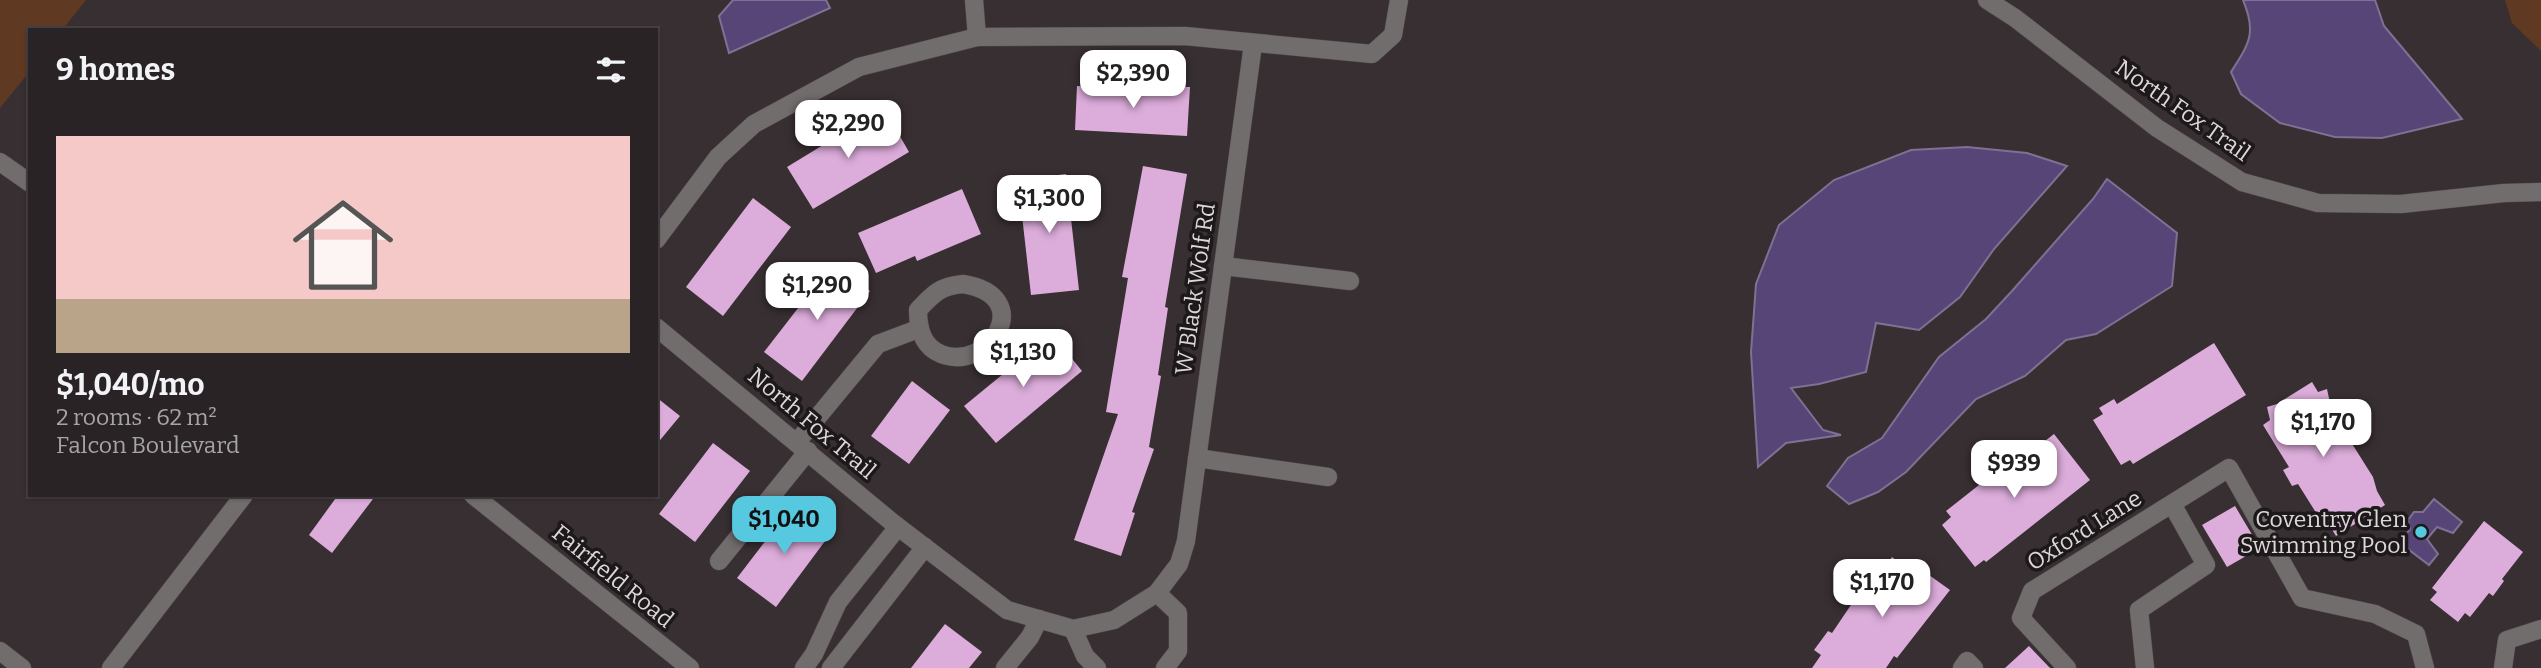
<!DOCTYPE html>
<meta charset="utf-8">
<style>
:root{--surface:#2a2326;--page:#362f32;--text:#f1f3f6;--muted:#a5a4a7;--line:#464043;--accent:#56c9e1}
body{margin:0;font-family:Bitter,serif;background:var(--page);color:var(--text);height:100vh;display:flex;flex-direction:column;font-size:26px;white-space:nowrap}
*{box-sizing:border-box;margin:0}
p{font-size:23px;color:var(--muted)}
.icon{flex:none;width:38px;height:38px;fill:none;stroke:currentColor;stroke-width:2;stroke-linecap:round;stroke-linejoin:round}
.map{position:relative;flex:1;overflow:hidden}
.details{position:absolute;left:28px;top:28px;width:630px;height:469px;display:flex;flex-direction:column;background:var(--surface);border-radius:0px;box-shadow:0 2px 5px #0004,0 0 0 2px var(--line)}
.details>*{flex:none}
.price{position:absolute;translate:-50% -60px;padding:0 16px;border-radius:14px;background:#fff;color:#222;font-size:23px;line-height:46px;filter:drop-shadow(0 2px 4px #0008)}
.price::after{content:'';position:absolute;left:50%;top:42px;width:21px;height:16px;margin-left:-10px;background:inherit;clip-path:polygon(0 0,100% 0,50% 100%)}
.price.on{background:var(--accent);color:#111}
ul{padding:0;list-style:none}
li{display:grid;align-content:center;gap:14px;height:371px;padding:0 28px}
li span{display:grid;place-items:center;height:217px;border-radius:0px;color:#555}
li>.icon{margin-inline-start:auto}
span .icon{width:126px;height:126px;fill:#fffc;stroke-width:1}
li b{font-size:30px}
h2{display:flex;justify-content:space-between;align-items:center;height:84px;padding:0 28px;font-size:30px}
.map>svg:first-child{display:block}
.green{fill:#5f3921}
.water{fill:#564576;stroke:#7e7193;stroke-width:2}
.building{fill:#dcacda}
.lines{fill:none;stroke-linecap:round;stroke-linejoin:round}
.minor-casing{stroke:#564d50;stroke-width:19}
.minor{stroke:#726d6d;stroke-width:18}
.poi-dot{fill:#56c9e1;stroke:#1d191a;stroke-width:2.5}
.labels{text-anchor:middle;dominant-baseline:central;stroke-width:7;stroke-linejoin:round;paint-order:stroke}
.street-label{font-size:23px;fill:#ddd7d8;stroke:#1d191a}
.poi-label{font-size:23px;fill:#ddd7d8;stroke:#1d191a;text-anchor:end}
</style>
<div class="map">
<svg width="2541" height="668" viewBox="0 0 2541 668">
<rect width="100%" height="100%" fill="#382f32"/>
<!-- green -->
<g class="green">
<polygon points="0,0 86,0 62,30 30,30 30,71 0,108"/>
<polygon points="2505,0 2541,0 2541,51 2512,23"/>
</g>
<!-- water -->
<g class="water">
<polygon points="733,0 826,0 830,8 729,53 719,16"/>
<path d="M 2243,0 L 2375,0 L 2384,26 L 2462,119 L 2382,138 L 2335,137 L 2280,123 L 2241,94 L 2231,72 C 2249,44 2257,33 2243,0 Z"/>
<polygon points="1967,147 2027,153 2067,166 1994,249 1960,297 1919,330 1876,323 1866,372 1819,384 1791,388 1823,430 1841,435 1786,443 1758,467 1751,352 1756,284 1779,225 1834,180 1911,150"/>
<polygon points="2107,179 2177,233 2172,286 2096,334 2066,340 2025,376 1976,399 1906,472 1878,492 1849,504 1827,486 1848,458 1882,438 1939,357 1986,319 2012,291 2093,199"/>
<polygon points="2434,499 2462,522 2453,533 2437,527 2427,539 2438,554 2429,565 2400,543 2410,529 2408,520 2414,512 2423,512"/>
</g>
<!-- building -->
<g class="building">
<polygon points="1101,85 1190,87 1187,136 1075,130 1077,86 1101,87"/>
<polygon points="886,112 909,152 813,209 787,167 846,131 848,135"/>
<polygon points="1143,166 1187,174 1165,307 1168,308 1158,375 1161,376 1149,447 1154,449 1132,512 1135,513 1121,556 1074,540 1118,414 1106,412 1128,278 1122,277"/>
<polygon points="1066,174 1079,290 1031,295 1018,180"/>
<polygon points="962,189 981,234 917,261 915,256 876,273 858,233"/>
<polygon points="753,198 791,227 723,316 686,287"/>
<polygon points="833,263 870,291 802,381 764,352"/>
<polygon points="1052,334 1082,371 996,443 964,406"/>
<polygon points="2214,343 2246,395 2133,464 2130,460 2121,465 2093,420 2103,414 2099,408 2114,399 2117,404"/>
<polygon points="912,381 950,410 909,464 871,436"/>
<polygon points="2312,382 2318,392 2327,389 2332,412 2373,477 2377,491 2385,505 2336,536 2325,518 2320,519 2298,484 2292,486 2283,470 2289,467 2263,425 2270,420 2267,407 2277,404"/>
<polygon points="656,397 680,416 656,445"/>
<polygon points="2054,434 2090,480 1986,562 1984,560 1975,567 1942,525 1951,517 1946,511 2017,455 2021,460"/>
<polygon points="713,443 750,471 695,542 659,514"/>
<polygon points="338,495 376,495 332,553 309,535"/>
<polygon points="793,505 831,533 776,607 737,578"/>
<polygon points="2235,506 2260,548 2227,567 2202,525"/>
<polygon points="2484,521 2523,552 2502,579 2504,581 2493,596 2489,593 2470,617 2465,613 2458,622 2430,600 2437,592 2432,588"/>
<polygon points="1892,557 1903,566 1908,560 1950,590 1897,658 1894,656 1886,668 1812,668 1821,655 1814,650 1828,631 1832,633 1855,599 1860,602"/>
<polygon points="945,624 982,652 969,668 911,668"/>
<polygon points="2029,646 2050,668 2005,668"/>
</g>
<g class="lines">
<defs>
<g id="minor">
<polyline points="974,0 977,37"/>
<polyline points="1987,0 2015,18 2157,128 2242,182 2318,203 2401,204 2504,193 2541,192"/>
<polyline points="0,162 30,183"/>
<polyline points="656,240 718,157 754,124 859,67 977,37 1185,36 1372,54 1393,35 1399,0"/>
<polyline points="1223,266 1350,281"/>
<path d="M 963,284 C 1038,296 989,373 941,354 C 922,346 918,328 918,310 C 933,294 940,286 963,284 Z"/>
<polyline points="656,327 893,523 1007,610 1073,629 1114,620 1157,593 1179,564 1186,541 1253,44"/>
<polyline points="797,442 878,344 918,329"/>
<polyline points="1197,458 1328,477"/>
<polyline points="473,495 690,668"/>
<polyline points="719,561 808,451"/>
<polyline points="1157,593 1178,613 1178,651 1165,668"/>
<polyline points="1073,629 1085,656 1097,668"/>
<polyline points="0,651 22,668"/>
<polyline points="111,668 244,495"/>
<polyline points="804,668 814,654 838,602 898,527"/>
<polyline points="831,668 925,547"/>
<polyline points="1005,668 1030,637 1039,619"/>
<polyline points="1962,668 1967,661 1974,668"/>
<polyline points="2067,668 2021,618 2032,591 2229,468 2302,598 2375,614 2416,634 2425,668"/>
<polyline points="2145,668 2139,610 2206,565 2172,504"/>
<polyline points="2503,668 2507,640 2541,629"/>
</g>
</defs>
<!-- minor casing -->
<use href="#minor" class="minor-casing"/>
<!-- minor -->
<use href="#minor" class="minor"/>
</g>
<!-- markers -->
<circle class="poi-dot" cx="2421" cy="532" r="7"/>
<g class="labels">
<!-- street labels -->
<g class="street-label">
<text transform="translate(2183 110) rotate(35)">North Fox Trail</text>
<text transform="translate(1195 289) rotate(-82)">W Black Wolf Rd</text>
<text transform="translate(812 423) rotate(40)">North Fox Trail</text>
<text transform="translate(2084 530) rotate(-32)">Oxford Lane</text>
<text transform="translate(613 576) rotate(39)">Fairfield Road</text>
</g>
<!-- poi labels -->
<g class="poi-label">
<text x="2407" y="519">Coventry Glen<tspan x="2407" dy="26">Swimming Pool</tspan></text>
</g>
</g>
</svg>
<b class="price" style="left:1133px;top:110px">$2,390</b>
<b class="price" style="left:848px;top:160px">$2,290</b>
<b class="price" style="left:1049px;top:235px">$1,300</b>
<b class="price" style="left:817px;top:322px">$1,290</b>
<b class="price" style="left:1023px;top:389px">$1,130</b>
<b class="price" style="left:2323px;top:459px">$1,170</b>
<b class="price" style="left:2014px;top:500px">$939</b>
<b class="price on" style="left:784px;top:556px">$1,040</b>
<b class="price" style="left:1882px;top:619px">$1,170</b>
<section class="details">
<h2>9 homes<svg class="icon" aria-label="filters" viewBox="0 0 24 24"><path d="M4 7h16M4 17h16"/><circle cx="9" cy="7" r="2"/><circle cx="15" cy="17" r="2"/></svg></h2>
<ul>
<li><span style="background:linear-gradient(#f6c9c9 75%,#b9a48a 0)"><svg class="icon" aria-label="home" viewBox="0 0 24 24"><path d="M3 11l9-7 9 7M6 9v11h12V9"/></svg></span><div><b>$1,040/mo</b><p>2 rooms · 62 m²</p><p>Falcon Boulevard</p></div></li>
</ul>
</section>
</div>
